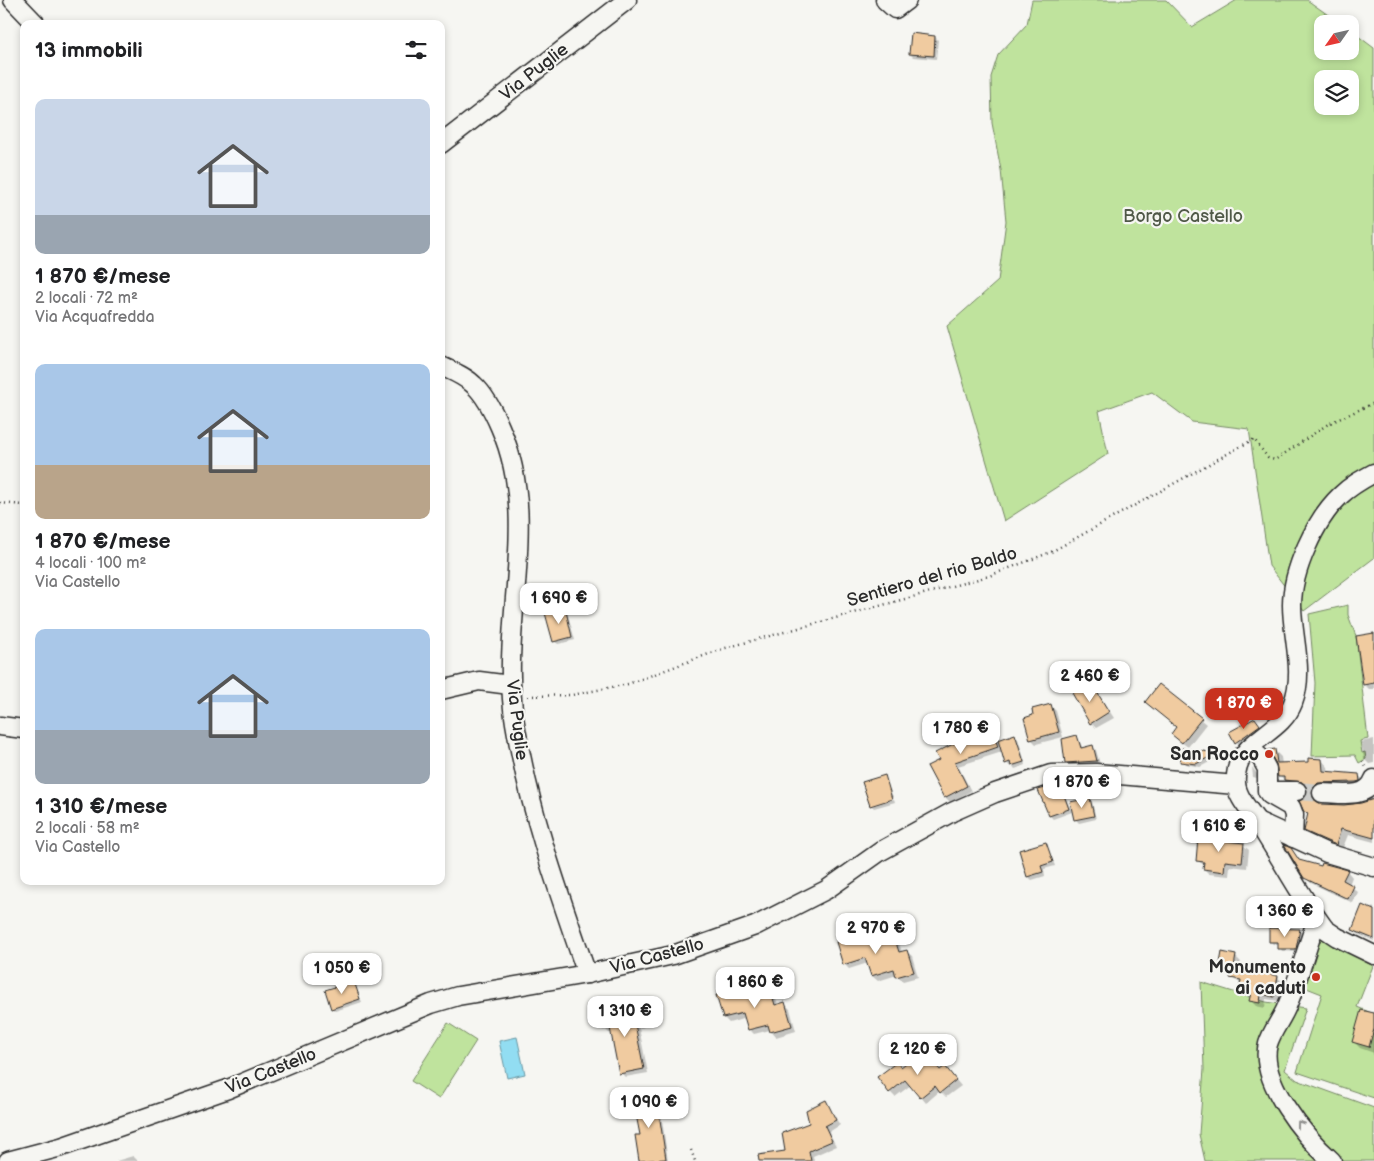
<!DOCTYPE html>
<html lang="it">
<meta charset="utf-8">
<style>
:root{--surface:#fff;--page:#f6f6f6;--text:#202124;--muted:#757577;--accent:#c8321e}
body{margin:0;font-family:"Balsamiq Sans",sans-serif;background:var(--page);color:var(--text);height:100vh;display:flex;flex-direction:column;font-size:19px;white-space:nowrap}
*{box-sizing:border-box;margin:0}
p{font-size:16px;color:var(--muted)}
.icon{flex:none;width:28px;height:28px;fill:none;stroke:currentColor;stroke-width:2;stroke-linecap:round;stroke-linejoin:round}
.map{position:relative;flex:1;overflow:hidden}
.sheet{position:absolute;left:20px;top:20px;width:425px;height:865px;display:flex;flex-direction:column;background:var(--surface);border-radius:10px;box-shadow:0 2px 8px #0003}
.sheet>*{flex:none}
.needle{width:32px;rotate:236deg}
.tools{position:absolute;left:1314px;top:15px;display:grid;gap:10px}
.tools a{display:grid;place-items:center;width:45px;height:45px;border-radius:10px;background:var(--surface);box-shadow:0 2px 8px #0003;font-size:25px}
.price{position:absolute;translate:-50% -42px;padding:0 11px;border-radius:10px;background:#fff;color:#222;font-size:16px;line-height:32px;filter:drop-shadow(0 1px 2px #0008)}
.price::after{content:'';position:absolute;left:50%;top:30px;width:15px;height:11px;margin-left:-8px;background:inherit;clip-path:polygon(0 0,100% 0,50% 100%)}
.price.on{background:var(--accent);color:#fff}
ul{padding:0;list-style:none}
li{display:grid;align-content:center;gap:10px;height:265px;padding:0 15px}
li span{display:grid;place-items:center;height:155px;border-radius:10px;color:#555}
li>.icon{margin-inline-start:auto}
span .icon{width:90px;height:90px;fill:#fffc;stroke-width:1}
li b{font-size:21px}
h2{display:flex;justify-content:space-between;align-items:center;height:60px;padding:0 15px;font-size:21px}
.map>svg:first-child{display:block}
.green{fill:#bfe39d;stroke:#758764;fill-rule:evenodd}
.water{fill:#92ddf2;stroke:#6996a2}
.shadow{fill:#0003}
.building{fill:#f0cba0;stroke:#2b2b2b}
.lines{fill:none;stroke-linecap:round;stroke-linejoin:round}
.minor-tunnel{stroke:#cdcdca;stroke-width:18;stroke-dasharray:18 9;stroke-linecap:butt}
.minor-casing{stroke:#2b2b2b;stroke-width:21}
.path{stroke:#2b2b2b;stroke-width:2.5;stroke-dasharray:1 4;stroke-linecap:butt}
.minor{stroke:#f6f6f2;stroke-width:18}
.oneway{stroke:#90908e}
.poi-dot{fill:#c8321e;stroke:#f6f6f2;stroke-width:2}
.labels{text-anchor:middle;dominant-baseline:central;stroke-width:4.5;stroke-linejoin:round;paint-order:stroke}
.street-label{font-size:18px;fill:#2b2b2b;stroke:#f6f6f2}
.park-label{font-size:18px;fill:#505948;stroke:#f6f6f2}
.poi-label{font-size:18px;font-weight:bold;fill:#2b2b2b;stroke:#f6f6f2;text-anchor:end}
</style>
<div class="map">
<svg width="1374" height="1161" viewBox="0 0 1374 1161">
<rect width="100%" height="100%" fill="#f6f6f2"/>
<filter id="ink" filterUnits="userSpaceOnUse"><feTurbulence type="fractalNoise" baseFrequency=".02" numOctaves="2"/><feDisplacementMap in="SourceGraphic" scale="10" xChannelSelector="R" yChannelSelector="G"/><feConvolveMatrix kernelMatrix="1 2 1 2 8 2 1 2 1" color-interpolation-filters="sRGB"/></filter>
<g filter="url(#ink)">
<!-- green -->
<g class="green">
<path d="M 1032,0 L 1166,0 L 1192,27 L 1237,0 L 1307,0 L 1341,24 L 1322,24 L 1322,51 L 1350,51 L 1350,30 L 1374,48 L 1374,558 L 1304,611 L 1269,566 L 1249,429 L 1192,422 L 1152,392 L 1099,411 L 1108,454 L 1004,521 L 947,326 L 998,281 L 1006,221 L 1001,170 L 992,123 L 991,77 L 998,55 L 1027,24 ZM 1322,79 L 1350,79 L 1350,106 L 1322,106 Z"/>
<polygon points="1348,605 1348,615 1356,636 1368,739 1360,741 1362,753 1365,752 1366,759 1359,763 1355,755 1312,756 1315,683 1309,614"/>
<polygon points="1317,930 1328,941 1373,966 1357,1007 1374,1014 1374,1098 1297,1072 1322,994 1299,985"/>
<polygon points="1201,982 1266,1002 1306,1008 1285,1070 1297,1080 1374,1108 1374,1161 1205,1161 1199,1134 1204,1069"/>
<polygon points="448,1023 476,1041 439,1099 411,1081"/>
</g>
<!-- water -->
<polygon class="water" points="517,1037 525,1074 507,1078 499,1041"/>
<!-- shadow -->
<g class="shadow">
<polygon points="935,37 938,40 936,59 913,57 910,54"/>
<polygon points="564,609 567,612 575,640 558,644 554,641"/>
<polygon points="1374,636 1374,689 1369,689 1364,684"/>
<polygon points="1091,683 1114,718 1096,728 1091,723"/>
<polygon points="1159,685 1206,724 1188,747 1177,739 1177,727"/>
<polygon points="1051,706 1056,711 1063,737 1036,744 1031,739"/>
<polygon points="988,719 992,723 998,741 1015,736 1018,739 1026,765 1015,769 1012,765 1009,766 1002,752 958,766 971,791 950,802 945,797 940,760"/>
<polygon points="1255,719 1262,729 1239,745 1231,732"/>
<polygon points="1077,736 1083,749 1093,747 1096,750 1100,764 1070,766 1067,762"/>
<polygon points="1374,739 1374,763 1369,764 1364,759 1361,742"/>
<polygon points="1183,750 1216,754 1219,757 1200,767 1185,764 1182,761"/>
<polygon points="1274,750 1281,757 1282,764 1309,764 1322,760 1328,767 1329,773 1359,776 1366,782 1366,787 1323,790 1317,800 1319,804 1352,806 1374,800 1374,842 1348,835 1342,850 1312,837 1305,830 1309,815 1305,811 1307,788 1292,787 1279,776 1278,764 1270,751"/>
<polygon points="1252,767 1257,774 1257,778 1253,777"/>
<polygon points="884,776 893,797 871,804"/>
<polygon points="1060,786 1072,812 1053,819 1050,816"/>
<polygon points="894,799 895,802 874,808 872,806"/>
<polygon points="1089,799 1092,802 1096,819 1079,823 1076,820 1072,803"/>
<polygon points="1046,843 1055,866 1044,869 1045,876 1032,880 1028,877"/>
<polygon points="1243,845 1249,850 1247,868 1230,866 1229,876 1209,874 1204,869 1205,866 1197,860"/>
<polygon points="1290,849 1300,861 1321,868 1323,864 1347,871 1352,877 1349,885 1358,892 1353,903 1311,883 1305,877"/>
<polygon points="1373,907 1374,908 1374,941 1358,934 1354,930"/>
<polygon points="1299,930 1302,933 1299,952 1282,951 1279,945 1273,944 1270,941"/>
<polygon points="893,935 898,940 902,952 906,951 912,956 918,977 903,981 897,975 878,981 872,976 868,963 849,969 844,964 862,936 868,942"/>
<polygon points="1223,954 1236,957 1241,962 1239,970 1277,977 1283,982 1279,1001 1266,999 1265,1008 1256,1006 1251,1001 1252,997 1246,995 1240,990 1242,984 1232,978 1232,975 1225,973 1220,968"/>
<polygon points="353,982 362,1002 335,1011 332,1008"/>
<polygon points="740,990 745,996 770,990 775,995 778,1005 784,1003 790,1009 796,1031 776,1037 770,1030 754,1034 749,1029 746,1018 729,1023 724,1018"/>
<polygon points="637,1007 641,1012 644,1027 639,1028 648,1073 625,1077 621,1073 612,1032 609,1033 604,1028"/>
<polygon points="1374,1015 1374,1053 1360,1048 1353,1041"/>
<polygon points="923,1051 940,1071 950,1073 961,1086 946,1097 940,1091 926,1103 911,1085 895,1097 890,1092 902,1068"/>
<polygon points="655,1096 659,1099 668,1161 640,1161 636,1136 641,1136"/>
<polygon points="825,1102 840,1125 829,1132 836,1146 813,1156 814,1161 775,1161 787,1152"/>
<polygon points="133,1156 138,1161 116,1161"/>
</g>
<!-- building -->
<g class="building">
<polygon points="911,33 935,36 934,56 909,54"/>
<polygon points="565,607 572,637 553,642 545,613"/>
<polygon points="1374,633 1374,683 1363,685 1356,636"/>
<polygon points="1091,682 1109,712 1090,724 1072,693"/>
<polygon points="1159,684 1202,718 1182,743 1171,734 1176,727 1145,702"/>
<polygon points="1051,704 1059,732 1030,740 1024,718 1033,715 1032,709"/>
<polygon points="988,717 998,747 955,762 967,786 944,798 927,766 939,760 935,753 957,742 952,732 967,723"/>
<polygon points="1255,718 1260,725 1235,743 1229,732"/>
<polygon points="1015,734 1024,762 1011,766 1010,762 1005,764 998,740"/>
<polygon points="1077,735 1081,748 1093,745 1097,761 1065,763 1062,739"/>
<polygon points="1182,748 1217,753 1196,764 1180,762"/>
<polygon points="1275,749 1277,763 1308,762 1308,758 1322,759 1323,771 1359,774 1360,781 1356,782 1318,783 1313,788 1312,798 1321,804 1344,805 1361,803 1374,799 1374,838 1341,829 1336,845 1304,831 1308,813 1304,812 1299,801 1306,796 1306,786 1302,782 1284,780 1284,777 1278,777 1276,764 1268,750"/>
<polygon points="885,775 892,799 870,806 862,782"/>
<polygon points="1060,784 1069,809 1049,816 1038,790"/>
<polygon points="1090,798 1094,816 1074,820 1070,802"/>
<polygon points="1198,838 1244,843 1242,863 1225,861 1224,872 1203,869 1204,862 1196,861"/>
<polygon points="1046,842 1053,862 1041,866 1043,872 1027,877 1019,850"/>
<polygon points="1284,845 1291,848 1299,860 1321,866 1322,863 1348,870 1343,880 1354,886 1348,899 1304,878"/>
<polygon points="1362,905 1374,910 1374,939 1352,930"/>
<polygon points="1269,928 1300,929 1296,949 1278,949 1278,942 1269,942"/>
<polygon points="893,933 899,952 907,950 914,972 896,977 894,969 871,976 865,958 843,965 836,942 862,934 865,942"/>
<polygon points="1222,952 1236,955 1234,967 1278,976 1274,997 1261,994 1260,1003 1249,1001 1251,993 1239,991 1241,980 1230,978 1232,971 1219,969"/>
<polygon points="354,981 360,999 331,1009 325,990"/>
<polygon points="740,988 742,996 770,988 775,1005 785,1002 792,1026 770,1032 768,1025 748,1030 743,1013 723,1018 716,995"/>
<polygon points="638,1006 640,1023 635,1024 644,1069 619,1074 610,1028 603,1029 600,1012"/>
<polygon points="1361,1010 1374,1013 1374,1029 1369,1047 1352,1042"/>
<polygon points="923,1050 940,1070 945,1066 956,1080 940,1093 935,1086 920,1098 905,1080 889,1093 877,1077 897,1062 901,1067"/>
<polygon points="656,1094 666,1159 639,1161 635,1135 640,1135 633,1099"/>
<polygon points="826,1100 836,1120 825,1126 832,1141 809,1151 811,1161 759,1161 758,1155 785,1151 782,1133 809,1123 806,1110"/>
</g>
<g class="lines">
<!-- minor-tunnel -->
<polyline class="minor-tunnel" points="1297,791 1322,793"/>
<defs>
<g id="minor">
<polyline points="13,0 36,24"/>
<polyline points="885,0 895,9 907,0"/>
<polyline points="441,144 627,0"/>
<path d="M 441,366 C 452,371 465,376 474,385 C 485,395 494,413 500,427 C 542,522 498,625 515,723 C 529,810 558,891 587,974"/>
<path d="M 1374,473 C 1361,480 1350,486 1340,496 C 1315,520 1292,571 1292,605 C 1292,637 1305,672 1293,703 C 1280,737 1233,740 1236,783 C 1237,799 1253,813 1260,826 C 1282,860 1301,897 1325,929 L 1337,937 L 1374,955"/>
<polyline points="441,690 479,681 510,685"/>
<polyline points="0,726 24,729"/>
<polyline points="1249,748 1261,758 1267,769 1267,791 1270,795 1291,807 1294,815 1293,838"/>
<polyline points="1268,791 1297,791"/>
<path d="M 1322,793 C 1339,793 1367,800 1374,779"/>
<polyline points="1257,821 1327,853 1374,867"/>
<path d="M 1317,919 C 1307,947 1299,978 1287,1006 C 1282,1019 1272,1030 1268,1044 C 1258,1081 1306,1138 1332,1161"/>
<polyline points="8,1161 61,1147 228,1089 431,1004 458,996 587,974 673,955 755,926 826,890 881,851 952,812 995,793 1051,774 1096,773 1236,785"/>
</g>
</defs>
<!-- minor casing -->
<use href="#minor" class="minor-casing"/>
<!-- path -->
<g class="path">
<polyline points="0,503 24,505"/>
<polyline points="528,696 572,695 628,684 722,649 989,576 1051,552 1254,439 1268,458 1275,460 1328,424 1374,403"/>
<polyline points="1363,761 1366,767"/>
<polyline points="691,1150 695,1161"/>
</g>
<!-- minor -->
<use href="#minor" class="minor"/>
</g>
<!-- one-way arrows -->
<defs><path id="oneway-chevron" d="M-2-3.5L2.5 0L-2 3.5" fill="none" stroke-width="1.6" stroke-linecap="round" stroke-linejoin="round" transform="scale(1.25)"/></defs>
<use class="oneway" href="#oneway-chevron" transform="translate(1300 1124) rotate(-126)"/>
</g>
<!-- markers -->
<g class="poi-dot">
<circle cx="1269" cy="754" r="5"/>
<circle cx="1316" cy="977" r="5"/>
</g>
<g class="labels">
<!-- street labels -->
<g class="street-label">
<text transform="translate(534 72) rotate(-38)">Via Puglie</text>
<text transform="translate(932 577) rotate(-16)">Sentiero del rio Baldo</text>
<text transform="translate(517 720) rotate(83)">Via Puglie</text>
<text transform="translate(657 956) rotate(-15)">Via Castello</text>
<text transform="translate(271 1071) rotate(-22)">Via Castello</text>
</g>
<!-- park labels -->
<g class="park-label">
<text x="1183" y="216">Borgo Castello</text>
</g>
<!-- poi labels -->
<g class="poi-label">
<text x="1259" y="754">San Rocco</text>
<text x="1306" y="967">Monumento<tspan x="1306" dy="21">ai caduti</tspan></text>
</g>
</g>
</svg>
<div class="tools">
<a><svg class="needle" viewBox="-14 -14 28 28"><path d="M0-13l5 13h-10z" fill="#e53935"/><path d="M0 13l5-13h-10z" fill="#757577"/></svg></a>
<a><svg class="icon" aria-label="layers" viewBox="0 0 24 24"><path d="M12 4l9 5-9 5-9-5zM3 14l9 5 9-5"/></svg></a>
</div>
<b class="price" style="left:559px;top:625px">1 690 €</b>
<b class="price" style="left:1090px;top:703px">2 460 €</b>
<b class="price on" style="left:1244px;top:730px">1 870 €</b>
<b class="price" style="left:961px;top:755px">1 780 €</b>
<b class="price" style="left:1082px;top:809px">1 870 €</b>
<b class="price" style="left:1219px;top:853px">1 610 €</b>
<b class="price" style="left:1285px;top:938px">1 360 €</b>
<b class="price" style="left:876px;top:955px">2 970 €</b>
<b class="price" style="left:342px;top:995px">1 050 €</b>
<b class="price" style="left:755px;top:1009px">1 860 €</b>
<b class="price" style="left:625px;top:1038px">1 310 €</b>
<b class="price" style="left:918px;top:1076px">2 120 €</b>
<b class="price" style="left:649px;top:1129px">1 090 €</b>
<section class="sheet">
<h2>13 immobili<svg class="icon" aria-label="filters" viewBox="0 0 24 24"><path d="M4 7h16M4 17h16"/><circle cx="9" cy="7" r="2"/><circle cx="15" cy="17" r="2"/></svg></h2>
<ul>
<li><span style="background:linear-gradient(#c9d6e8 75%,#9aa5b1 0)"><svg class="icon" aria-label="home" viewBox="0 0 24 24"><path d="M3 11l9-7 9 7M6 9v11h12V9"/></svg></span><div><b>1 870 €/mese</b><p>2 locali · 72 m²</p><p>Via Acquafredda</p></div></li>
<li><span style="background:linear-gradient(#a9c7e8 65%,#b9a48a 0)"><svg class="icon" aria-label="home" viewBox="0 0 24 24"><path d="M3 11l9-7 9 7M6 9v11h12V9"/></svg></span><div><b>1 870 €/mese</b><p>4 locali · 100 m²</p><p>Via Castello</p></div></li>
<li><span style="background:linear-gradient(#a9c7e8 65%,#9aa5b1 0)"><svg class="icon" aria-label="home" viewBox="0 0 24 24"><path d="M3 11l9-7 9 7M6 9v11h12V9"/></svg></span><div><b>1 310 €/mese</b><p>2 locali · 58 m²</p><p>Via Castello</p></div></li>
</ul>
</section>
</div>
